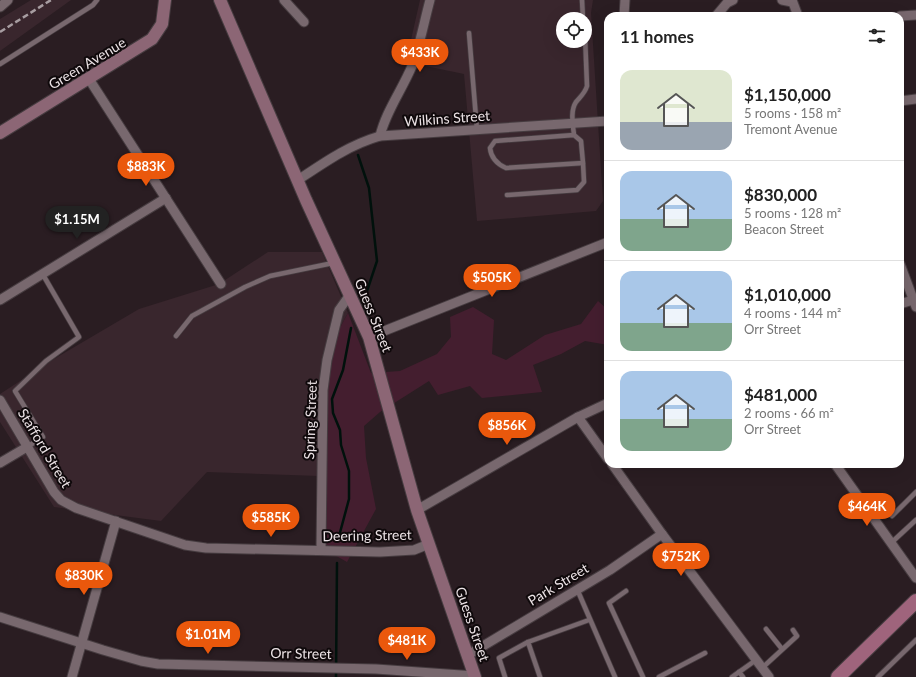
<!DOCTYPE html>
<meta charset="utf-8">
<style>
:root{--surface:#fff;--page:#f2f2f2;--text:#222;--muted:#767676;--line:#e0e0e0;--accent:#ea580c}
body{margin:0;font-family:Lato,sans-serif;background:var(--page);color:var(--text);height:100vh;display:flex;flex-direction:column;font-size:15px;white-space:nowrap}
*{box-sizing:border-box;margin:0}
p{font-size:13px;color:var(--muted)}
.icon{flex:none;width:22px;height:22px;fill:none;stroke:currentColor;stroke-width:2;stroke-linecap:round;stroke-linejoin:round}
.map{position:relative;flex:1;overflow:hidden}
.details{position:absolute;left:604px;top:12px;width:300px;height:456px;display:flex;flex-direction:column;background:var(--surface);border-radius:12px;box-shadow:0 4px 16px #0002}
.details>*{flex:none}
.tools{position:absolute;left:556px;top:12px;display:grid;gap:8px}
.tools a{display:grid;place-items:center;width:36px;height:36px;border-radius:50%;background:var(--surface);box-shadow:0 4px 16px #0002;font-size:20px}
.price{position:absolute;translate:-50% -34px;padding:0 9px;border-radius:14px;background:var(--accent);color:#fff;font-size:13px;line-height:26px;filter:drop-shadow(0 1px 2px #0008)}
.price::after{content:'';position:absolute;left:50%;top:24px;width:12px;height:9px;margin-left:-6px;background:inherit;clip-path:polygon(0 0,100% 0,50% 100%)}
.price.active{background:#222;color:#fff}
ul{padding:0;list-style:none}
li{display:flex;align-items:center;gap:12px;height:100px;padding:0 16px}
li+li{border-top:1px solid var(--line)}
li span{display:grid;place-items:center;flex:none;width:112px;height:80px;border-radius:12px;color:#555}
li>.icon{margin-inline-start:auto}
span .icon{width:48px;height:48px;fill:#fffc;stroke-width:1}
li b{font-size:17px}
h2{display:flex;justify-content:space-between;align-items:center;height:48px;padding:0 16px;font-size:17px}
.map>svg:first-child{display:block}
.built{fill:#39262d;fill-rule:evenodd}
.green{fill:#441e2f}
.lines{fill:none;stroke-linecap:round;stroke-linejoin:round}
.stream{stroke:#00110c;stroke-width:2.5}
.lane-casing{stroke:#463c40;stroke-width:6}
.street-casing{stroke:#463c40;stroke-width:11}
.secondary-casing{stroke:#463c40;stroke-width:14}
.primary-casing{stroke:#463c40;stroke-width:16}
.lane{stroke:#78686e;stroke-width:4.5}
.street{stroke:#78686e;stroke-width:9}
.secondary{stroke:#8c6675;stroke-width:12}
.primary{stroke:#9f647c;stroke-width:14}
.rail{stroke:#a79da1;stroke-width:2.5;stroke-dasharray:6 3;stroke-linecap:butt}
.labels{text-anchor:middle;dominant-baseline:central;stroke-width:4;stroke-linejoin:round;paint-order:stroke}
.street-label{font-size:14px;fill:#ece3e6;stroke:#0f090b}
</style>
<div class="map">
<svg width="916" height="677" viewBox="0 0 916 677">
<rect width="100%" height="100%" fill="#2a1d22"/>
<!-- built -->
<g class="built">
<polygon points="31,0 71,0 0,51 0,19"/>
<path d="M 420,0 L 593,0 L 591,13 L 603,201 L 596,211 L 477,221 L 464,74 L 406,62 ZM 563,19 L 585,19 L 585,41 L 563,41 Z"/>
<polygon points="268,252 322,252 348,313 329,348 319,476 207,472 161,521 54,507 0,422 0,394 54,359 139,309 219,284"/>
</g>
<!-- green -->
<polygon class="green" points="598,301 608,310 608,345 585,341 561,354 533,365 542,392 482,398 470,386 438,395 429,381 380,412 364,426 366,458 376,509 347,562 324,549 319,476 329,348 348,313 371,373 400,371 437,354 451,337 450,317 473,307 494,320 492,354 506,360 545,335 581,324"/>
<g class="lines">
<!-- stream -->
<g class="stream">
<polyline points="358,155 369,188 377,261 366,294"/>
<polyline points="338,540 349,499 349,471 341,445 340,430 333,413 332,399 343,370 351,328"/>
<polyline points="336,677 337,563"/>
</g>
<defs>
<g id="lane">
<polyline points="582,0 583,19"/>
<polyline points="469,33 477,130"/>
<polyline points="0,64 93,5 97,0"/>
<path d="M 574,135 L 581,141 L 583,163 L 506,168 C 497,164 491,158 490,148 L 495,141 L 574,135 C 573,125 570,111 576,102 C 581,96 585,93 587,86 L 585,35"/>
<polyline points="507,195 577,190 584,182 583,163"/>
<polyline points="176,336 192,316 245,287 270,276 333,263"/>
<polyline points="27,447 43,437 15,391 46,361 79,337 42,273"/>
<polyline points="892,516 916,492"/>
<polyline points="891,543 916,520"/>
<polyline points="577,589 615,677"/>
<polyline points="626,591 609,603 643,677"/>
<polyline points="766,629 782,649"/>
<polyline points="762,668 797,636 793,630"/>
<polyline points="739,672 743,677"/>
<polyline points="505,677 499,658 528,642"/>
<polyline points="540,677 528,642 589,620"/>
<polyline points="659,677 705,653"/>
<polyline points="732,677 756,660"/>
<polyline points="878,677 916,640"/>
</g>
<g id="street">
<polyline points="284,0 304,22"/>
<polyline points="782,0 792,2"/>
<polyline points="792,0 798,16"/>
<polyline points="0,7 8,0"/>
<polyline points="624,16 625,0"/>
<polyline points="716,16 727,3 733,0"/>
<polyline points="900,16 916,15"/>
<polyline points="89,79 221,284"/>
<polyline points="900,101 916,99"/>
<path d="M 380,136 C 386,111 402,90 412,66 C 420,45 424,22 430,0"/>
<path d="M 298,180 C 325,162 349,145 380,136 L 608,121"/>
<polyline points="900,264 916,307"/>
<polyline points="0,300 166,198"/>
<polyline points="900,304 916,299"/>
<polyline points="369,337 608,242"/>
<polyline points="0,400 54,492 61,500 76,508 185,545 206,548 380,552 414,550 429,544"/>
<polyline points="578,417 608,459"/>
<polyline points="0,463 27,447"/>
<polyline points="612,464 662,534 769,677"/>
<polyline points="835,464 916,578"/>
<polyline points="417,510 578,417 608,403"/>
<polyline points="321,550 323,390 327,360 339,310 349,296"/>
<polyline points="0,617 103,650 141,661 158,664 376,669 475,676"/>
<polyline points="468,655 610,570 662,534"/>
<polyline points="72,677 116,521"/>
</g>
<g id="secondary">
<polyline points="220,0 306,200 369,337 417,510 475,677"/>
<polyline points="0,133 152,39 162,24 165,0"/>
</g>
<polyline id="primary" points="838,677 916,601"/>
</defs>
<!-- lane casing -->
<use href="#lane" class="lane-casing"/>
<!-- street casing -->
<use href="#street" class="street-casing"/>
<!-- secondary casing -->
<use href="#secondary" class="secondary-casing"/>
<!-- primary casing -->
<use href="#primary" class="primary-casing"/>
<!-- lane -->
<use href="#lane" class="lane"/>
<!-- street -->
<use href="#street" class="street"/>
<!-- secondary -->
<use href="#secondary" class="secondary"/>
<!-- primary -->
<use href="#primary" class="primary"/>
<!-- rail -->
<polyline class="rail" points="0,32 51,0"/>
</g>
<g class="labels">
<!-- street labels -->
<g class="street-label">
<text transform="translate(87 63) rotate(-31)">Green Avenue</text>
<text transform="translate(447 118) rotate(-4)">Wilkins Street</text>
<text transform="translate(374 315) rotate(68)">Guess Street</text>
<text transform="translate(310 420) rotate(-88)">Spring Street</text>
<text transform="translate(45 448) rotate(59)">Stafford Street</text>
<text transform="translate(367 535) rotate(-1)">Deering Street</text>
<text transform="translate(558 584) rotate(-31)">Park Street</text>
<text transform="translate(473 624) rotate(71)">Guess Street</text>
<text transform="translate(301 653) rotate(1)">Orr Street</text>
</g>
</g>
</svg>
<div class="tools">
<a><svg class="icon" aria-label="locate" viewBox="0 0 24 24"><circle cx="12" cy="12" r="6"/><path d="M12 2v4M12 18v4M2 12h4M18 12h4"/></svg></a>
</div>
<b class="price" style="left:420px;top:73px">$433K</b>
<b class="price" style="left:146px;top:187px">$883K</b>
<b class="price active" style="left:77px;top:240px">$1.15M</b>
<b class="price" style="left:492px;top:298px">$505K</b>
<b class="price" style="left:507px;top:446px">$856K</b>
<b class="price" style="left:867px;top:527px">$464K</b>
<b class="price" style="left:271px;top:538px">$585K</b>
<b class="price" style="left:681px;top:577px">$752K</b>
<b class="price" style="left:84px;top:596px">$830K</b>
<b class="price" style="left:208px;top:655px">$1.01M</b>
<b class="price" style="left:407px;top:661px">$481K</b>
<section class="details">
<h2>11 homes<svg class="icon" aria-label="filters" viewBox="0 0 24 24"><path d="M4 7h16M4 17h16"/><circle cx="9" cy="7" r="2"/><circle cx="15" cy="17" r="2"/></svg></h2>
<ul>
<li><span style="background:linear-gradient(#dfe7d0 65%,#9aa5b1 0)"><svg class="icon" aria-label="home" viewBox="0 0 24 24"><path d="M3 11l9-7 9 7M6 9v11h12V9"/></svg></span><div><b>$1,150,000</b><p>5 rooms · 158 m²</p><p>Tremont Avenue</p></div></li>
<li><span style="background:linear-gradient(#a9c7e8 60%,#7fa58c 0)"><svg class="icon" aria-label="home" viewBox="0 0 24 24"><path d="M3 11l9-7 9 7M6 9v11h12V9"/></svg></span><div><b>$830,000</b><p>5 rooms · 128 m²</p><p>Beacon Street</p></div></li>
<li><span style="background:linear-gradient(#a9c7e8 65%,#7fa58c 0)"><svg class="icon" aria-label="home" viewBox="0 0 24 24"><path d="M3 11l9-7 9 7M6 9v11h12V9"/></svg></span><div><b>$1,010,000</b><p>4 rooms · 144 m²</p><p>Orr Street</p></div></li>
<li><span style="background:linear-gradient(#a9c7e8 60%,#7fa58c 0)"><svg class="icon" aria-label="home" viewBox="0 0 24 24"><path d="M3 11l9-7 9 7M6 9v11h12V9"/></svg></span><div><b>$481,000</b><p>2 rooms · 66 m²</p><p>Orr Street</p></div></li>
</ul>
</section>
</div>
